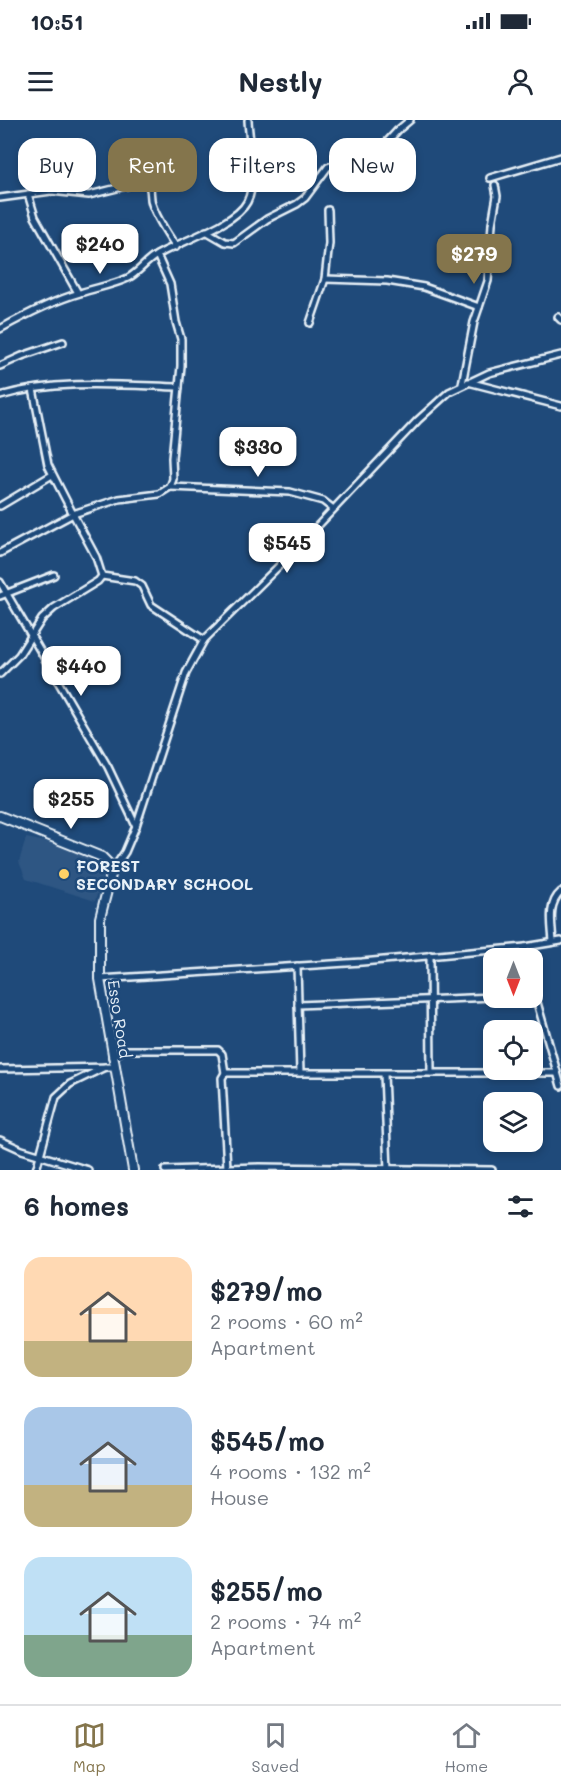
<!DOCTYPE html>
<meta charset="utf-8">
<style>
:root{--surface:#fff;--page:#f2f2f3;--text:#1f2937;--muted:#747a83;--line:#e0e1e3;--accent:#84754c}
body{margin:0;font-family:Mali,sans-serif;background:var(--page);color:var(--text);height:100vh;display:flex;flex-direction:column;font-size:22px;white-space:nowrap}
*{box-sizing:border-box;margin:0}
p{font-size:20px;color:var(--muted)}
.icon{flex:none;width:33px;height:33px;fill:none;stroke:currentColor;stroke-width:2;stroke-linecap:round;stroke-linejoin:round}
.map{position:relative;height:1050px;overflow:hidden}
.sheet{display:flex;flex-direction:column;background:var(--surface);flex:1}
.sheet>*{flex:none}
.hud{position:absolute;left:18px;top:18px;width:525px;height:54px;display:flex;gap:12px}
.needle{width:39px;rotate:180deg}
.tools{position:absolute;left:483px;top:828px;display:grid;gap:12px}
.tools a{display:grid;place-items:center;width:60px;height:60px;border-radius:12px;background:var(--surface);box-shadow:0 3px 9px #0003;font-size:30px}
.price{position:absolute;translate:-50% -51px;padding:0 14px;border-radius:12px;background:#fff;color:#222;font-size:20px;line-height:39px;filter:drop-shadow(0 2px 3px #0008)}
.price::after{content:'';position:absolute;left:50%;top:36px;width:18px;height:14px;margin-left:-9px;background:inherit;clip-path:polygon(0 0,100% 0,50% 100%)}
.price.active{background:var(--accent);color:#fff}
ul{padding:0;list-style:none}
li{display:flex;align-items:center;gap:18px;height:150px;padding:0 24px}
li span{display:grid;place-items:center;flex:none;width:168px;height:120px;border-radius:18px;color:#555}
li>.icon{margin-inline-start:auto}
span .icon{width:72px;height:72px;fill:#fffc;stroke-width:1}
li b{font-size:26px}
h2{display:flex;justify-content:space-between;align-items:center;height:72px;padding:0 24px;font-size:26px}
.chip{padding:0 21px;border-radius:18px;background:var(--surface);box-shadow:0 3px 9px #0003;font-size:21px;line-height:54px}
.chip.active{background:var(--accent);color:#fff}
.status{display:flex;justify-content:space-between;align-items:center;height:42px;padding:0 30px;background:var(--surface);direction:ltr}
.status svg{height:16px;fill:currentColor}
header{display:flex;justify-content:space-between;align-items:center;height:78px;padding:0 24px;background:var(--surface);font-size:27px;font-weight:800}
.dock{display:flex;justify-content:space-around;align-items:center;height:84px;border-top:2px solid var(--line);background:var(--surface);font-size:16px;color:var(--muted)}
.dock a{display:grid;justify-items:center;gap:3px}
.dock .active{color:var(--accent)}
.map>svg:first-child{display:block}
.built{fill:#2e5683}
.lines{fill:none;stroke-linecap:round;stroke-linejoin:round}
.street-casing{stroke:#e8f1f8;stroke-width:10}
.secondary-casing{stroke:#e8f1f8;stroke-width:12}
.street{stroke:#1f4a7a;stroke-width:5}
.secondary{stroke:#1f4a7a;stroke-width:8}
.poi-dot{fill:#ffd166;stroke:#1f4a7a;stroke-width:2}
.labels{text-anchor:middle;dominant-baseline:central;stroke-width:5;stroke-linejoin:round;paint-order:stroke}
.poi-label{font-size:16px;font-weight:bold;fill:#e8f1f8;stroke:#1f4a7a;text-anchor:start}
.street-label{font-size:16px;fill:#e8f1f8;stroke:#1f4a7a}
</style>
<div class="status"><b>10:51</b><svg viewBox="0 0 49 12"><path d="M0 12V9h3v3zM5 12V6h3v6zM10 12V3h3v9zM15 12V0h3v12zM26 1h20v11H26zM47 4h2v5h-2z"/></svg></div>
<header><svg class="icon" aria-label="menu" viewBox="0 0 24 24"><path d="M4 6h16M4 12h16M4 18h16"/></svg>Nestly<svg class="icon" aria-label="person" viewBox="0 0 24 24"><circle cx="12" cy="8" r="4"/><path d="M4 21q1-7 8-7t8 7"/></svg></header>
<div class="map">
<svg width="561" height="1050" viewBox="0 0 561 1050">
<rect width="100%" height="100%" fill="#1f4a7a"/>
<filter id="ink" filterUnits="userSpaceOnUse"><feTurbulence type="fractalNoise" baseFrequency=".0167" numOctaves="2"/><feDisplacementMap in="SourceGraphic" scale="12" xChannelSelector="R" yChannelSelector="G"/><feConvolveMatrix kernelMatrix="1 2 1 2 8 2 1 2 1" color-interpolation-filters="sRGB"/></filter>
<g filter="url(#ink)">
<!-- built -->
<polygon class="built" points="26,718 63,725 107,744 95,781 26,759 19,742"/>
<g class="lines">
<defs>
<g id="street">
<polyline points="490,58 561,37"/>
<polyline points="28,74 35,97 78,173"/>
<path d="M 0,78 L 51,71 L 89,75 L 146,61 C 153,69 149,75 152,84 C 157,99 167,113 176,127"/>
<polyline points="206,111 225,122 234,123 267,99 297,84 305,78 328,47 372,33 387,22 398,10 410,0"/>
<polyline points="325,159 387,161 424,167 479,187"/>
<polyline points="558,197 561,200"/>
<polyline points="310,203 325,159 329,123 328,90"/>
<path d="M 0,209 C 25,195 52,181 80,173 C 95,168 113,165 128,158 C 139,152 146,141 157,135 C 179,122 236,104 247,82 C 258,61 249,23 248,0"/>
<polyline points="0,246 22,236 63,222"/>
<polyline points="468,262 561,286"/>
<polyline points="462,264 474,202 488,161 492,104 497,76 495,65"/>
<polyline points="33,269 48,345 73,394 119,379 159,374 170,367 173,359 172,338 181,246 181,219 176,202 170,164 157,135"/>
<path d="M 0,276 C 58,259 120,265 179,267"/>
<polyline points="170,367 290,372 323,381 332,388"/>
<polyline points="0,386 52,355"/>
<polyline points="0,433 73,394 96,437 102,456 98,461 54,488 42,499 19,535 0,554"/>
<polyline points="102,456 135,461 142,466 151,485 204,520"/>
<polyline points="0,462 108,647 136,706"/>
<polyline points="0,476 54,455"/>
<polyline points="112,751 125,732 136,706 186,553 204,520 293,432 418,300 449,272 489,253 561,235"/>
<path d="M 553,822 C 552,805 547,784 561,772"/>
<polyline points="525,827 527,838"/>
<polyline points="430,835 431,953"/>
<polyline points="297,846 300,953"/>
<polyline points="100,859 362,842 525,827 561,821"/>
<polyline points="532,865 561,966"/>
<polyline points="510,878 535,879"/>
<polyline points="298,885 494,877"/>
<polyline points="112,937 123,930 218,930 222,934 225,953"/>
<polyline points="0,949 114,947"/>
<polyline points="384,954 388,1050"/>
<polyline points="0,1020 22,1030 88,1050"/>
<polyline points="227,1048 222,958 225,953 557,953"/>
<polyline points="36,1050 56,977 70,964 105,947"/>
<polyline points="165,1050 259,1047 492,1050"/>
</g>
<polyline id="secondary" points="0,696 102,737 111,746 112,751 100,798 100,859 133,1050"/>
</defs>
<!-- street casing -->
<use href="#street" class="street-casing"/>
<!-- secondary casing -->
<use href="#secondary" class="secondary-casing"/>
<!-- street -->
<use href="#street" class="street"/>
<!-- secondary -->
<use href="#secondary" class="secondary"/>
</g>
</g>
<!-- markers -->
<circle class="poi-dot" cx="64" cy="754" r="6"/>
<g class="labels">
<!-- poi labels -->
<g class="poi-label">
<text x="76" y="745">FOREST<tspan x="76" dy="18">SECONDARY SCHOOL</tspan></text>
</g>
<!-- street labels -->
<g class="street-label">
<text transform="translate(120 899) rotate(81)">Esso Road</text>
</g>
</g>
</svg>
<div class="tools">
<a><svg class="needle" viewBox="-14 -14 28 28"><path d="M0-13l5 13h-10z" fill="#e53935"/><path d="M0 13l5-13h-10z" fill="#747a83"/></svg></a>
<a><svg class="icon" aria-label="locate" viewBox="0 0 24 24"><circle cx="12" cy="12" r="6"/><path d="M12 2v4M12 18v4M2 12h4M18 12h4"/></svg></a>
<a><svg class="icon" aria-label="layers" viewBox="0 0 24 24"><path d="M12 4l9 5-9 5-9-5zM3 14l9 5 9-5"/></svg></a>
</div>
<b class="price" style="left:100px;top:155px">$240</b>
<b class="price active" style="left:474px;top:165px">$279</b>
<b class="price" style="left:258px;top:358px">$330</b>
<b class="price" style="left:287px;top:454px">$545</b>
<b class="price" style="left:81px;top:577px">$440</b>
<b class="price" style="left:71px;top:710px">$255</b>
<div class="hud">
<a class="chip">Buy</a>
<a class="chip active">Rent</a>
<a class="chip">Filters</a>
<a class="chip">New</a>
</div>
</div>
<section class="sheet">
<h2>6 homes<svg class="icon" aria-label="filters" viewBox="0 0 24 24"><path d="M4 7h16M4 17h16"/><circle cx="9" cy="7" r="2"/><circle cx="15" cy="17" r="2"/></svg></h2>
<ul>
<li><span style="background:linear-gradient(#ffd9b3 70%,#c2b280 0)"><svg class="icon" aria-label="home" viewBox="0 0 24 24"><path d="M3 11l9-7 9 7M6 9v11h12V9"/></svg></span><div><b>$279/mo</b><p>2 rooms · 60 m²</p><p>Apartment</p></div></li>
<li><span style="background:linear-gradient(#a9c7e8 65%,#c2b280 0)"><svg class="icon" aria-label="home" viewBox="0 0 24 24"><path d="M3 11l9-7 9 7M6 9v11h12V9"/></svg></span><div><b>$545/mo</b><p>4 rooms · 132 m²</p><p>House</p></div></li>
<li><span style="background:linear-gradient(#bfe0f5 65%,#7fa58c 0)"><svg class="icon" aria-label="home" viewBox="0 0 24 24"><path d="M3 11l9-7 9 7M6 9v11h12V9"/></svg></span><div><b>$255/mo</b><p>2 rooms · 74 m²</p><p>Apartment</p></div></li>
</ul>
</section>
<nav class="dock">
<a class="active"><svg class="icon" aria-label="map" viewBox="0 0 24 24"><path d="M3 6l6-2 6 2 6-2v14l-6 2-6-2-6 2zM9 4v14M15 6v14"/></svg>Map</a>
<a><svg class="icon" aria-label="saved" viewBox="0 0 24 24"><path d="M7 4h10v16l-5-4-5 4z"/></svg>Saved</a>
<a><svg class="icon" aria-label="home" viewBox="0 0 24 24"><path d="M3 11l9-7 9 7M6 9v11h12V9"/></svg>Home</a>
</nav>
